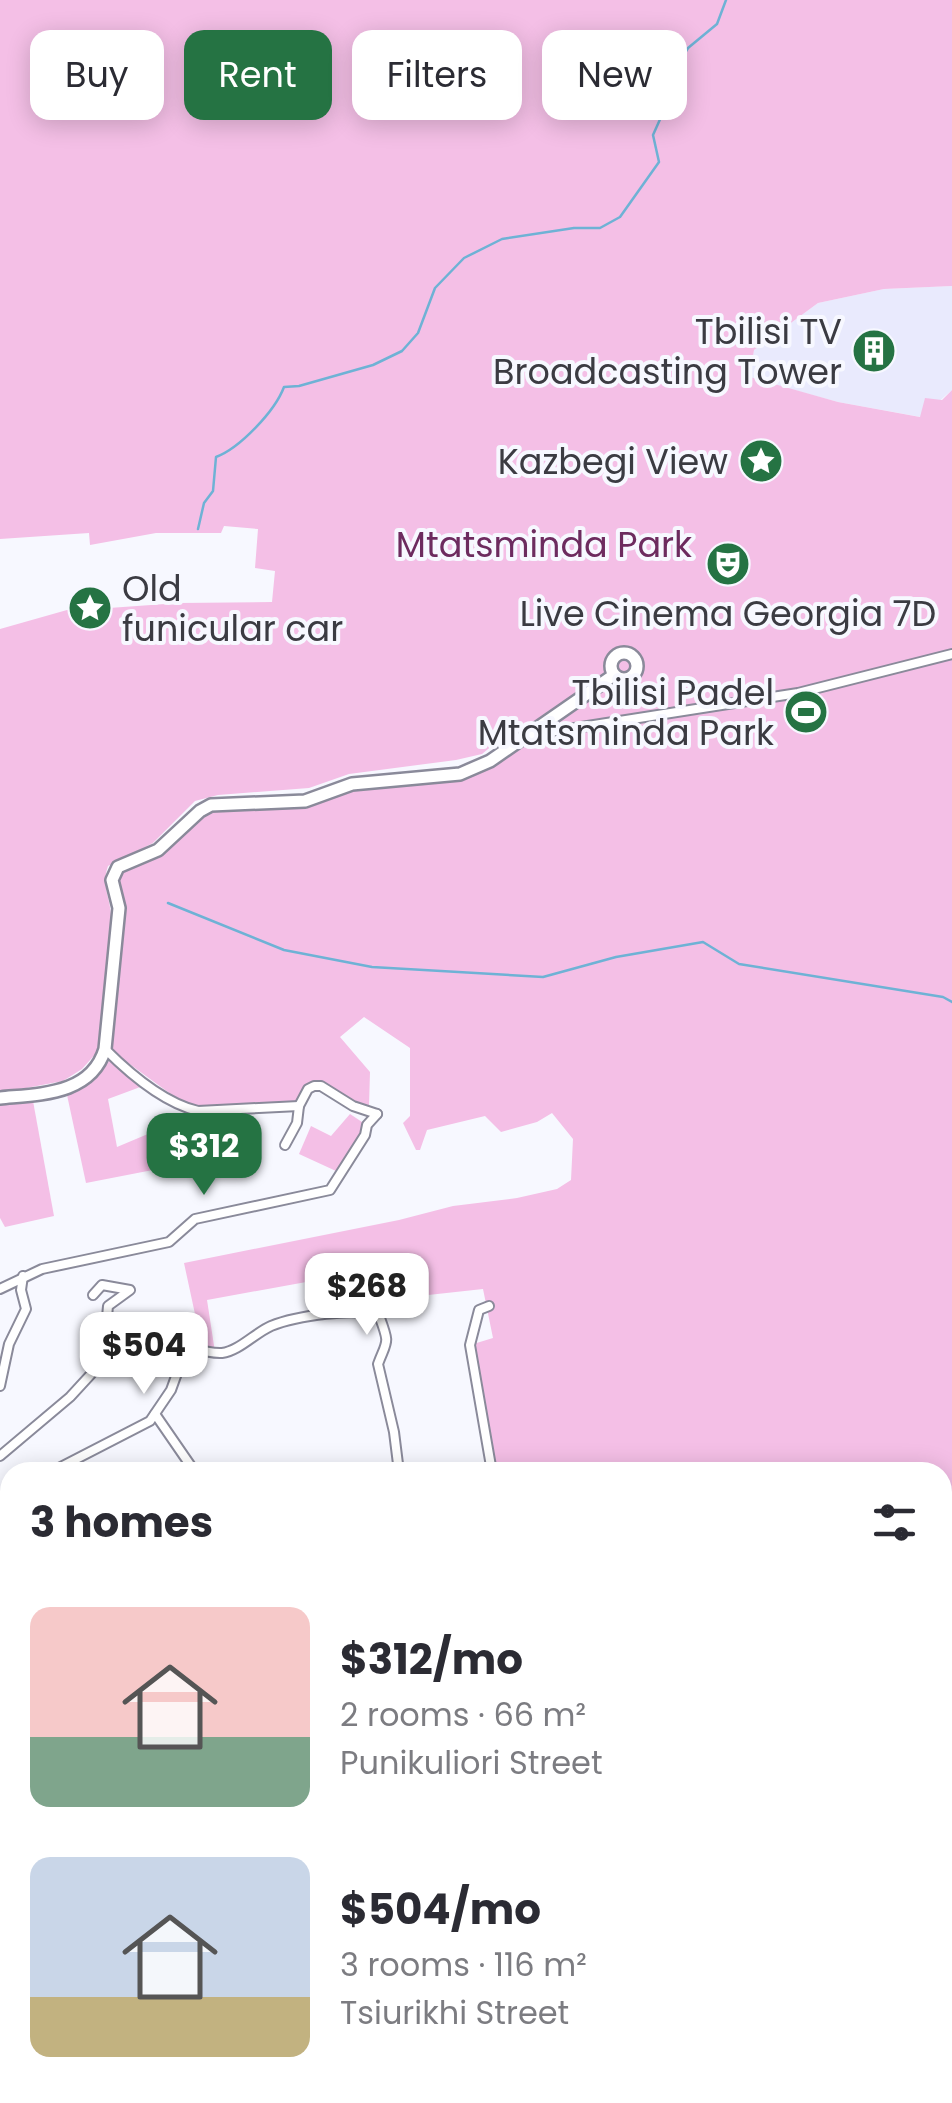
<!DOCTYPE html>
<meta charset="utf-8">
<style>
:root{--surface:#fff;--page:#f2f2f3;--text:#2b2b33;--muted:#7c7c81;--accent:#257343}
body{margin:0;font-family:Poppins,sans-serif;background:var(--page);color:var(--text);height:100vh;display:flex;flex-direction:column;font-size:38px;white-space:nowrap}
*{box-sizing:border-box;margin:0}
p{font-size:32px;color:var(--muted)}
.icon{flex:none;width:55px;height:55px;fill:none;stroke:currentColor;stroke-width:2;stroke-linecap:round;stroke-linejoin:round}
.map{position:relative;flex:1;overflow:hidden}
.drawer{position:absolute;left:0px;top:1462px;width:952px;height:642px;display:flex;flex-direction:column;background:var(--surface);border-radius:30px 30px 0 0;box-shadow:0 5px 25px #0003}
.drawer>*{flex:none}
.guide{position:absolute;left:30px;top:30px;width:892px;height:90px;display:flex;gap:20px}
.price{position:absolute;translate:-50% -85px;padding:0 22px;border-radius:20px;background:#fff;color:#222;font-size:32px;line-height:65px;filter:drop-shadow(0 2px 5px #0008)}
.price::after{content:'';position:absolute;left:50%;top:60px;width:30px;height:22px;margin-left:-15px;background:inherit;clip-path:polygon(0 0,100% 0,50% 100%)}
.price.current{background:var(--accent);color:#fff}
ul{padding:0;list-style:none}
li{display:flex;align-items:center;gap:30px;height:250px;padding:0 30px}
li span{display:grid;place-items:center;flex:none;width:280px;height:200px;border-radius:20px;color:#555}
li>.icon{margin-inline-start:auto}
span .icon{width:120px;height:120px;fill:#fffc;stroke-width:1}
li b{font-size:42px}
h2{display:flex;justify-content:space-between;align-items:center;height:120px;padding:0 30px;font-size:42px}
.tag{padding:0 35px;border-radius:20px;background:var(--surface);box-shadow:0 5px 25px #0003;font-size:35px;line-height:90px}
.tag.current{background:var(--accent);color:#fff}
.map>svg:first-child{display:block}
.built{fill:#e9eafd}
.green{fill:#f4bfe6}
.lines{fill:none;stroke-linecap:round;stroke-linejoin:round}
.stream{stroke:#6eb2d5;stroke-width:2.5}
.street-casing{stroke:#8a8a9a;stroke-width:12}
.secondary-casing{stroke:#8a8a9a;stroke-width:16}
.street{stroke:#fff;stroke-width:8}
.secondary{stroke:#fff;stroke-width:11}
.labels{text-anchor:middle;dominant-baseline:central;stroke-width:8;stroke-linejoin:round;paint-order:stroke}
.poi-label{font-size:35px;fill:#3b3b42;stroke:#f7f8ff;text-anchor:end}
.park-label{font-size:35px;fill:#6d2b5f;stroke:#f7f8ff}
</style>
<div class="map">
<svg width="952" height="2103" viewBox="0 0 952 2103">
<rect width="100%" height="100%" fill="#f7f8ff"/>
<!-- built -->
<polygon class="built" points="952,286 952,390 921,417 838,402 750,378 754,350 818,303 884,289"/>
<!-- green -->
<g class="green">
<path d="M 0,0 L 952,0 L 952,286 L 884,289 L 818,303 L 754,350 L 750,377 L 838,402 L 920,417 L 925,398 L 942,400 L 952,390 L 952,1867 L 942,1863 L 942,1472 L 492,1472 L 470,1345 L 493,1338 L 483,1289 L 419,1296 L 383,1268 L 207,1300 L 215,1352 L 164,1354 L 127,1337 L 127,1324 L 136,1312 L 161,1321 L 195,1314 L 184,1263 L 399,1220 L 453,1206 L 517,1198 L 557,1189 L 571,1180 L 573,1139 L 552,1113 L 537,1122 L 501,1132 L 485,1116 L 427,1130 L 420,1150 L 416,1150 L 403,1123 L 410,1116 L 410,1048 L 364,1017 L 340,1037 L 370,1072 L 369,1106 L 353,1101 L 316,1081 L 306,1086 L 297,1103 L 196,1107 L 183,1103 L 109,1049 L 125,909 L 119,881 L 121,873 L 166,853 L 181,833 L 205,813 L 219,807 L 293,807 L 312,805 L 351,788 L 433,781 L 529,742 L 544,741 L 531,722 L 510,731 L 482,754 L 456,760 L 349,774 L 309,788 L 218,795 L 195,801 L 153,843 L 108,866 C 101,886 110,896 111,916 L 105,1027 L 99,1050 L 82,1069 L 63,1081 L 0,1093 L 0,629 L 67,610 L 107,603 L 109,608 L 179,603 L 272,602 L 275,571 L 255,568 L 258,529 L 224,526 L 221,533 L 156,533 L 90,545 L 89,533 L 0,539 Z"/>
<polygon points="111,1059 143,1086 108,1099 117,1147 155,1131 163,1168 86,1183 67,1095 90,1083"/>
<polygon points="33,1101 54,1216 5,1227 0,1218 0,1104"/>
<polygon points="350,1114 362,1122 361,1135 336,1171 299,1154 311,1126 331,1136"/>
<polygon points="952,1995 952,2103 762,2103 772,2095 942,2095 943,1999"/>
<polygon points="0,2018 10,2019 10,2095 751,2095 736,2103 0,2103"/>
</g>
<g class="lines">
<!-- stream -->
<g class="stream">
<path d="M 198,529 L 204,503 L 213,491 L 216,457 C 240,448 275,411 284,387 L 299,386 L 373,365 L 402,351 L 418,333 L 435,288 L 464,258 L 502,239 L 574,228 L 600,228 L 620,217 L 659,162 L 653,135 L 666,106 L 680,61 L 688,48 L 717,24 L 726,0"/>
<polyline points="168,903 284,950 372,967 543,977 616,957 703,942 739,964 943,997 952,1002"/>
<polyline points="0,1637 10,1642"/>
<polyline points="942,1702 952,1702"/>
</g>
<defs>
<g id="street">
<polyline points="530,735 798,693 952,654"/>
<path d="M 105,1049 C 129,1073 164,1103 198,1111 L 299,1106"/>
<polyline points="285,1145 297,1123 299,1106 308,1089 314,1086 321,1086 353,1106 377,1114"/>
<polyline points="0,1289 42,1269 169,1242 195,1219 330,1190 365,1135 367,1125 377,1114"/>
<polyline points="489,1306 479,1310 470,1345 492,1472"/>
<polyline points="0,1386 9,1344 26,1309 21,1290 23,1276"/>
<polyline points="155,1414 195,1472"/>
<polyline points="0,1456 70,1397 93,1372 104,1350 108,1306 130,1290 102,1285 93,1295"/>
<path d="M 51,1472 L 150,1421 L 171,1390 L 184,1354 C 199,1346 207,1354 222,1353 C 239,1351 255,1333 271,1326 C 293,1317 360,1305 380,1318 C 390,1345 387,1340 378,1364 L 394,1432 L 399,1472"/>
<polyline points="0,1504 10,1510"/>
<polyline points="0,1787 10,1791"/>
</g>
<g id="secondary">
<circle cx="624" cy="666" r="13"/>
<path d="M 0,1098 C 40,1094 91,1095 105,1049 L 119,908 L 112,880 L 118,867 L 158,850 L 200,811 L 211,805 L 305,801 L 352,784 L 460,774 L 490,761 L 614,675"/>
<polyline points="942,1872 952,1878"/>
<polyline points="942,1918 952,1908"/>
<polyline points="942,1964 952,1960"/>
<polyline points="0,1998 10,1994"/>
</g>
</defs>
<!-- street casing -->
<use href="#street" class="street-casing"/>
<!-- secondary casing -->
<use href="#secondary" class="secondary-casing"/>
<!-- street -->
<use href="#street" class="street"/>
<!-- secondary -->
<use href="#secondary" class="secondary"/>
</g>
<!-- icons -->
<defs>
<symbol id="building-disc" viewBox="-11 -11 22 22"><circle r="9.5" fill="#257343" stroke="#f7f8ff"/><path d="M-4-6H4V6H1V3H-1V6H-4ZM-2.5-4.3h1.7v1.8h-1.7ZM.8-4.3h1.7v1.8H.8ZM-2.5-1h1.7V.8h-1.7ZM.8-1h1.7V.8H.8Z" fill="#fff"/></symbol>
<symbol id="sight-disc" viewBox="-11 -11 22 22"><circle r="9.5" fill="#257343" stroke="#f7f8ff"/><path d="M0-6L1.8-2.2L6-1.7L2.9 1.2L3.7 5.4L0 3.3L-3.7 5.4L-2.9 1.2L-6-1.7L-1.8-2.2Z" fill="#fff"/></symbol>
<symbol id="theatre-disc" viewBox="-11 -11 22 22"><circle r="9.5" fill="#257343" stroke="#f7f8ff"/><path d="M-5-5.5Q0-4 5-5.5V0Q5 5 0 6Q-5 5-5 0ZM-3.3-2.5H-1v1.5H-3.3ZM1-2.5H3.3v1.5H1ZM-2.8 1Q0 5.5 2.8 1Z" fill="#fff"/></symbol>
<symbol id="stadium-disc" viewBox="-11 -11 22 22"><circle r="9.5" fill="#257343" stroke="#f7f8ff"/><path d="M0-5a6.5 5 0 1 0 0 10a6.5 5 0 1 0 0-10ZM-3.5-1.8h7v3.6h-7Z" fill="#fff"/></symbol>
</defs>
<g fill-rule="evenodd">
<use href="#building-disc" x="849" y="326" width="50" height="50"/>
<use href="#sight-disc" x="736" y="436" width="50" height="50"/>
<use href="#theatre-disc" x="703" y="539" width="50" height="50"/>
<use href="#sight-disc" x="65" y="583" width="50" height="50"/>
<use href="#stadium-disc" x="781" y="687" width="50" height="50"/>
</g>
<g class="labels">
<!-- poi labels -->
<g class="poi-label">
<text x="842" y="331">Tbilisi TV<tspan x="842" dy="40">Broadcasting Tower</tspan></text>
<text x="728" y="461">Kazbegi View</text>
<text x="122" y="588" text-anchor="start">Old<tspan x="122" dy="40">funicular car</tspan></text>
<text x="728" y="613" text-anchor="middle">Live Cinema Georgia 7D</text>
<text x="774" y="692">Tbilisi Padel<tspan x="774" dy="40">Mtatsminda Park</tspan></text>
</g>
<!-- park labels -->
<g class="park-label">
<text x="544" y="544">Mtatsminda Park</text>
</g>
</g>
</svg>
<b class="price current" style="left:204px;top:1198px">$312</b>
<b class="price" style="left:367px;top:1338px">$268</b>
<b class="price" style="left:144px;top:1397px">$504</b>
<div class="guide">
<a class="tag">Buy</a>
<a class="tag current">Rent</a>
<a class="tag">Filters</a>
<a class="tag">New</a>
</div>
<section class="drawer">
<h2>3 homes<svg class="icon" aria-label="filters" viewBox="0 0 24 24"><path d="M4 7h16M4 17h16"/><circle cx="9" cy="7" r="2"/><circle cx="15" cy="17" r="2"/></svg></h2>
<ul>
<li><span style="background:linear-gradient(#f6c9c9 65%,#7fa58c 0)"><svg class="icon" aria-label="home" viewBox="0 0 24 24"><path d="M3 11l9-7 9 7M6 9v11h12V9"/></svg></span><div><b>$312/mo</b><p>2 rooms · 66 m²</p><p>Punikuliori Street</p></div></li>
<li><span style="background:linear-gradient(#c9d6e8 70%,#c2b280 0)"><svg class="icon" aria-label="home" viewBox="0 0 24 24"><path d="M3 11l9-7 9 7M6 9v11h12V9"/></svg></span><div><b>$504/mo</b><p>3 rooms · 116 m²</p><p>Tsiurikhi Street</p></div></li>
</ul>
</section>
</div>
